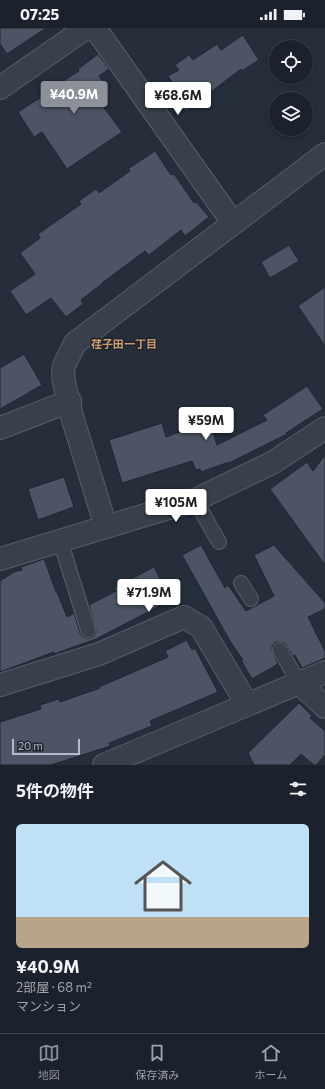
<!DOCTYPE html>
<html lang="ja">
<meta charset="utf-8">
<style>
:root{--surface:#1c222d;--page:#292f39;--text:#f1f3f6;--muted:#a0a4aa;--line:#3a3f49;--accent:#8c9099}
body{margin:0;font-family:Commissioner,"Noto Sans JP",sans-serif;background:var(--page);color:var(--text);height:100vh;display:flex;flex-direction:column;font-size:15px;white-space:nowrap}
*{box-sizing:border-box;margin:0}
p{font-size:13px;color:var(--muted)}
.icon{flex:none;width:22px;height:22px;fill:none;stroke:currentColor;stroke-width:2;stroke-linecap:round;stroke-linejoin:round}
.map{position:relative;height:737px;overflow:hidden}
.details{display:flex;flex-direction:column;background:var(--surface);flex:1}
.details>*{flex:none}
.tools{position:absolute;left:269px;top:12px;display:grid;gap:8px}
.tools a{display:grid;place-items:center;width:44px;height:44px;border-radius:50%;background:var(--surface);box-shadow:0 2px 6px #0003,0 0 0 1px var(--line);font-size:20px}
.scale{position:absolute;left:12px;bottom:10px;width:68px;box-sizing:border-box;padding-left:4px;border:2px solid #b5bbc7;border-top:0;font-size:11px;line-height:14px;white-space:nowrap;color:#b5bbc7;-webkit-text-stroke:3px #1e2531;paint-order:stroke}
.price{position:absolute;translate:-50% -34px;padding:0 9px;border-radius:4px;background:#fff;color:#222;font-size:13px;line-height:26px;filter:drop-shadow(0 1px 2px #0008)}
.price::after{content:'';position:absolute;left:50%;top:24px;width:12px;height:9px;margin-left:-6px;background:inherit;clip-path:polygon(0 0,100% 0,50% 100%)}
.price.active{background:var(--accent);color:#fff}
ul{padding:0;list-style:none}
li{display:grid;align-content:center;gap:8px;height:212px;padding:0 16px}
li+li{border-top:1px solid var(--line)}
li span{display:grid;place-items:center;height:124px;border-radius:6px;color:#555}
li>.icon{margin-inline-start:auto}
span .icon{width:72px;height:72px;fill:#fffc;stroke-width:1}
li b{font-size:17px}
h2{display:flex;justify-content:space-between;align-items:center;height:48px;padding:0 16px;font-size:17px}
.status{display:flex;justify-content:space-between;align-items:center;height:28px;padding:0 20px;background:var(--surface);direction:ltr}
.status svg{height:11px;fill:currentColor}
.dock{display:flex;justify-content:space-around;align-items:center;height:56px;border-top:1px solid var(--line);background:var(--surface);font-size:11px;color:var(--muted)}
.dock a{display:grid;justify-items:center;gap:2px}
.dock .active{color:var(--accent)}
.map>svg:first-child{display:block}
.building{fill:#4c5465;stroke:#202733}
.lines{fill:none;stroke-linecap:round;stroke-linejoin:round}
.service-casing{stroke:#575e6a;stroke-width:16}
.minor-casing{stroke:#575e6a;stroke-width:24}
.tertiary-casing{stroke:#575e6a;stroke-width:24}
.service{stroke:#39404c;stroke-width:14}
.minor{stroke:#39404c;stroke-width:22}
.tertiary{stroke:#39404c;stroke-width:22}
.labels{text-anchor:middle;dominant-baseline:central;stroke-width:3;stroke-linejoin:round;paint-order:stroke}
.neighbourhood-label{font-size:11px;font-weight:bold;fill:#ce9c6a;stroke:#1e2531}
</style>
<div class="status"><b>07:25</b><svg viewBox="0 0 49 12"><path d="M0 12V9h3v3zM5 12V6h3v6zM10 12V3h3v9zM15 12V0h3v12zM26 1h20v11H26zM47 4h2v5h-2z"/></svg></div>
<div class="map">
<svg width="325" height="737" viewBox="0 0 325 737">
<rect width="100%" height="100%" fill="#262e3c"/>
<!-- building -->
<g class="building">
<polygon points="0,0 46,0 7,26 0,16"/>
<polygon points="243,7 259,32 242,43 241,41 186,83 172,64 176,61 168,48 179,42 175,37 189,27 193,32 217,16 221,22"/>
<polygon points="98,26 109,41 99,48 109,62 97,70 122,104 67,141 42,104 34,109 18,84 55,60 54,59 79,43 78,41"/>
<polygon points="155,123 171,147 174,146 194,175 196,174 209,189 185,208 181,202 149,227 145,223 102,255 102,256 81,272 83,276 66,289 51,270 26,287 10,263 35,246 20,225 40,210 38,206 81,176 79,173 96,161 99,165 130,143 128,141"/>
<polygon points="289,217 299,233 270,250 261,234"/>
<polygon points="325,259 325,318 298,278"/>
<polygon points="24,326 42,357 0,381 0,340"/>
<polygon points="307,358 323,381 286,405 287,406 229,435 229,434 201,444 200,441 196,442 192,433 122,455 109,412 162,395 166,409 209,393 217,417 267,392 263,387"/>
<polygon points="325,427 325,537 270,461 307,434 313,443"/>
<polygon points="64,449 74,479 38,492 28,461"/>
<polygon points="201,517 225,560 228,557 246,583 274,568 254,527 274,517 325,575 325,581 308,589 325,623 325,630 302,640 295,627 293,628 285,615 280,614 276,614 272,618 272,622 278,636 252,651 241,632 243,632 230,613 182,527"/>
<polygon points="44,531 56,564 57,564 67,589 74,585 80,605 82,608 86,610 90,610 94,608 96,603 89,577 116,563 114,560 154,539 171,572 96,611 54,626 54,624 0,644 0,553 14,544 22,542 21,539"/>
<polygon points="187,612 192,622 195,620 218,664 150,693 152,698 109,715 110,718 51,737 0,737 0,694 41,681 40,677 59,671 60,674 100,660 99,659 168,629 165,623"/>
<polygon points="299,675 312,688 310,690 325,703 325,727 316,737 314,737 301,726 290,737 254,737 248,725"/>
</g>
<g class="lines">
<defs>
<g id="service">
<polyline points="195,472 219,514"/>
<polyline points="60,512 88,602"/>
<polyline points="241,555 251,571"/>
<polyline points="280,622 299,655"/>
</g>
<g id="minor">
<polyline points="95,0 233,195"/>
<polyline points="0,400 70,373"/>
<path d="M 106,499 L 71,385 C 70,371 60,352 64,338 C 67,330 72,322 75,315 L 325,126"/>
<polyline points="0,531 195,472 272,435 325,400"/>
<polyline points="299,655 325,679"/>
<polyline points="0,657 99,626 184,589 201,599 247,676"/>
<polyline points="104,737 325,644"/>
</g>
<polyline id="tertiary" points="0,60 86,0"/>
</defs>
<!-- service casing -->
<use href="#service" class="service-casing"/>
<!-- minor casing -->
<use href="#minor" class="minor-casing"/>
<!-- tertiary casing -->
<use href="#tertiary" class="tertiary-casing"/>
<!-- service -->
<use href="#service" class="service"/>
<!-- minor -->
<use href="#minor" class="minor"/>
<!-- tertiary -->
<use href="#tertiary" class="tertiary"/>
</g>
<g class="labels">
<!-- neighbourhood labels -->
<g class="neighbourhood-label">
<text x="124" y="315">荏子田一丁目</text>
</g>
</g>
</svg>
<div class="tools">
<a><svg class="icon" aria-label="locate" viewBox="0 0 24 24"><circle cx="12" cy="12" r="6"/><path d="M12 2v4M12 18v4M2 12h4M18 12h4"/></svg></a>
<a><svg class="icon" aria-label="layers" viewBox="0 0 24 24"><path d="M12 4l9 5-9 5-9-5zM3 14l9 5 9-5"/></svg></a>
</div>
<div class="scale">20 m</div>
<b class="price active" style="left:74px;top:87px">¥40.9M</b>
<b class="price" style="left:178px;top:88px">¥68.6M</b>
<b class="price" style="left:206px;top:413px">¥59M</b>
<b class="price" style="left:176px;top:495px">¥105M</b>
<b class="price" style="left:149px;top:585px">¥71.9M</b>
</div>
<section class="details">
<h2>5件の物件<svg class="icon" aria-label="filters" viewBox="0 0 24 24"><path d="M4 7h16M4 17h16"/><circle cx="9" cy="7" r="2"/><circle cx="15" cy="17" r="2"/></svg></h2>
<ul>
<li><span style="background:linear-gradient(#bfe0f5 75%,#b9a48a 0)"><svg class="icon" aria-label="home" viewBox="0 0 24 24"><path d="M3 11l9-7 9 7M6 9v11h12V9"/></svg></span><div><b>¥40.9M</b><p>2部屋 · 68 m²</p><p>マンション</p></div></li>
</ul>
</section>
<nav class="dock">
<a class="active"><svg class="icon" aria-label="map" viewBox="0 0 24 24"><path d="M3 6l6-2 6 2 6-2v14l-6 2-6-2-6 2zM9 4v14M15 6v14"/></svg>地図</a>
<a><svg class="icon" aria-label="saved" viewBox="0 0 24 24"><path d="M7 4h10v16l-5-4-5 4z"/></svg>保存済み</a>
<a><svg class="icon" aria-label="home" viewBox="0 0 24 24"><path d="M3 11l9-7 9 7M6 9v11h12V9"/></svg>ホーム</a>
</nav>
